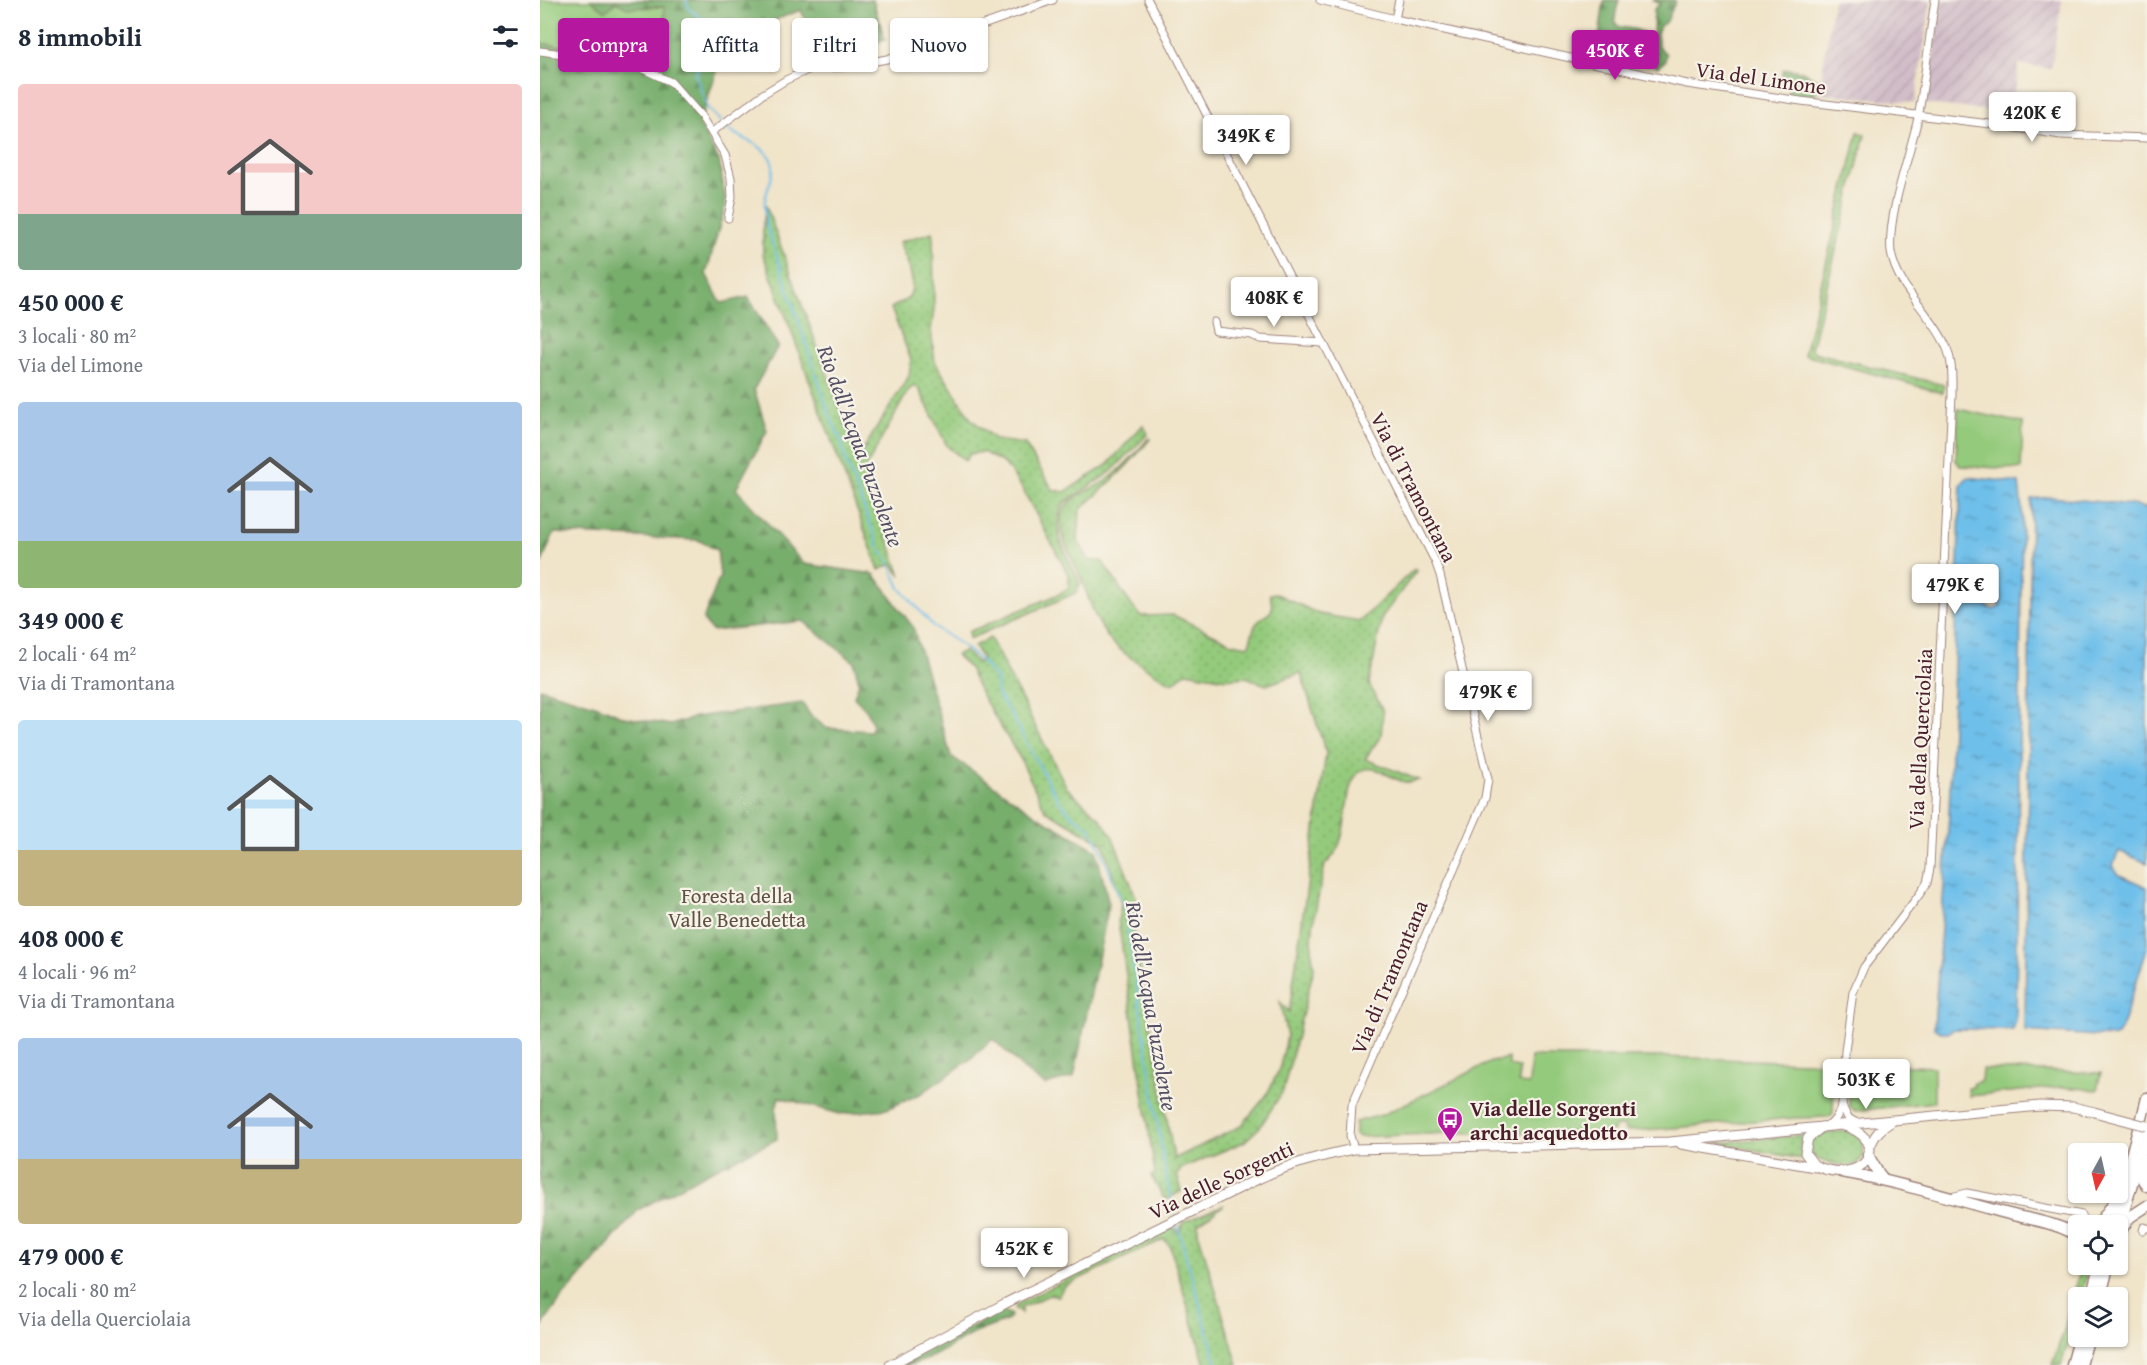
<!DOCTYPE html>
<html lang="it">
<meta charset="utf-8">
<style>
:root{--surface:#fff;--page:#f6f6f7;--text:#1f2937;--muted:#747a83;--accent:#b5179e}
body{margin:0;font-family:"Gentium Book Plus",serif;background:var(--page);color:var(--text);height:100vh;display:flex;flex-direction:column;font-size:22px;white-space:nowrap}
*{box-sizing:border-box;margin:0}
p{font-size:20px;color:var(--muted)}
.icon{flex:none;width:33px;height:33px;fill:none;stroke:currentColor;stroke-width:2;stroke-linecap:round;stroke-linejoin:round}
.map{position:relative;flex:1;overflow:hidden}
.drawer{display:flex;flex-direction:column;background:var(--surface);width:540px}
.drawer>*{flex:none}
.banner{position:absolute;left:18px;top:18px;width:570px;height:54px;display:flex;gap:12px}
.needle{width:39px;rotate:188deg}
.buttons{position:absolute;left:1528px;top:1143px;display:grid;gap:12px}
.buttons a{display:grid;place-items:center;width:60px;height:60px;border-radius:6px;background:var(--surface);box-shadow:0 2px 4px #0004;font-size:30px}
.price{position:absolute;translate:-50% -51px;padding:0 14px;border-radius:6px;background:#fff;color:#222;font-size:20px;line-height:39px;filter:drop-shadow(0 2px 3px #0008)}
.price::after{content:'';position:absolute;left:50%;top:36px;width:18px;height:14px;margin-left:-9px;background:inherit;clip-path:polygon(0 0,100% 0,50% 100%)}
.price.current{background:var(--accent);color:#fff}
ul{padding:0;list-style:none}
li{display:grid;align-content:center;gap:12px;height:318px;padding:0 18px}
li span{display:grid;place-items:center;height:186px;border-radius:6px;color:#555}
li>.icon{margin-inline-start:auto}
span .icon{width:108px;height:108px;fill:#fffc;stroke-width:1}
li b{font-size:26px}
h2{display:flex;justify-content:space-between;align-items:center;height:72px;padding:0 18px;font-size:26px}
.tag{padding:0 21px;border-radius:6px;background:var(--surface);box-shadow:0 2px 4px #0004;font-size:21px;line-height:54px}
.tag.current{background:var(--accent);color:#fff}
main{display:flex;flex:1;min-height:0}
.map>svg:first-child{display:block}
.industrial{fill:url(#industrial-furrows)}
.grass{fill:url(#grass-dots);stroke:#6f7454;stroke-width:1.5}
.forest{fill:url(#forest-firs);stroke:#60664c;stroke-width:1.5}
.garden{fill:#94ca7c;stroke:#6f7454;stroke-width:1.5}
.water{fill:url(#water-ripples);stroke:#5c6f8a;stroke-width:1.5}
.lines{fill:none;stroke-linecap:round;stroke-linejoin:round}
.stream{stroke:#6ebfea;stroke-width:2}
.minor-casing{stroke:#9d827a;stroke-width:9}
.secondary-casing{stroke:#9d827a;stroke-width:11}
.trunk-casing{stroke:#9d827a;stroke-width:13}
.minor{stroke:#fff;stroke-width:7}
.secondary{stroke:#fff;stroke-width:9}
.trunk{stroke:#fff;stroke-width:10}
.secondary-bridge-casing{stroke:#9d827a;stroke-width:11;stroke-linecap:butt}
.secondary-bridge{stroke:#fff;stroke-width:9}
.labels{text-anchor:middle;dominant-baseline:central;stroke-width:4.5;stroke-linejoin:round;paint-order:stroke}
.street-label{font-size:21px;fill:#4a1f2b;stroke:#f7f3e8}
.park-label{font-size:21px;fill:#605243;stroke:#f7f3e8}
.poi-label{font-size:21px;font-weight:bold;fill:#4a1f2b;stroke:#f7f3e8;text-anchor:start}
.water-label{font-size:22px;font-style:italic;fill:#554f64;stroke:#f7f3e8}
</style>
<main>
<section class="drawer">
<h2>8 immobili<svg class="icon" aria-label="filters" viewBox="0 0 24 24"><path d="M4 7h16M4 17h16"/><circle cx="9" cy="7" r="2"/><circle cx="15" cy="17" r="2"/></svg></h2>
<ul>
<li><span style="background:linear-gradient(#f6c9c9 70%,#7fa58c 0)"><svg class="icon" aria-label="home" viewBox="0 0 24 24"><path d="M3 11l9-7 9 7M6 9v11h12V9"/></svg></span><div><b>450 000 €</b><p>3 locali · 80 m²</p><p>Via del Limone</p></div></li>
<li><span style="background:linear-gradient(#a9c7e8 75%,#8fb573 0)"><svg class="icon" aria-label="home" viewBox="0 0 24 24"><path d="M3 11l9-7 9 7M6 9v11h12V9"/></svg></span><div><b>349 000 €</b><p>2 locali · 64 m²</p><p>Via di Tramontana</p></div></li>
<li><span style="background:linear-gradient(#bfe0f5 70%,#c2b280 0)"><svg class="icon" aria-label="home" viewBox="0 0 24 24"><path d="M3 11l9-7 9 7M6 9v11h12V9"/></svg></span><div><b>408 000 €</b><p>4 locali · 96 m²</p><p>Via di Tramontana</p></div></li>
<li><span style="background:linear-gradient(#a9c7e8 65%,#c2b280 0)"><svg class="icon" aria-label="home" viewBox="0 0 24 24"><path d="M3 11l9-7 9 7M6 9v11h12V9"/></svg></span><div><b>479 000 €</b><p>2 locali · 80 m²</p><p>Via della Querciolaia</p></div></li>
</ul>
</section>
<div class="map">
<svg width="1607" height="1365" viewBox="0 0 1607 1365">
<defs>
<pattern id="industrial-furrows" width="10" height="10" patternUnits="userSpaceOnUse" patternTransform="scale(1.5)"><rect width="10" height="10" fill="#d1bdc8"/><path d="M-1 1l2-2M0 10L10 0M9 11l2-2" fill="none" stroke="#b5a2ac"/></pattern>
<pattern id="grass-dots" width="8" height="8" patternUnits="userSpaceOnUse" patternTransform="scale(1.5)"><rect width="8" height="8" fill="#94ca7c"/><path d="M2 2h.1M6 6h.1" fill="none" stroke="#81ad6b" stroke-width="1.8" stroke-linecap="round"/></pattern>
<pattern id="forest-firs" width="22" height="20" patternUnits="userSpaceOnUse" patternTransform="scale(1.5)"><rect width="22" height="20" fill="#77ae6c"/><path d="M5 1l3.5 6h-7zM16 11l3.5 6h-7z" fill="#648d59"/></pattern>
<pattern id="water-ripples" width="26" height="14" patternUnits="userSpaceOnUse" patternTransform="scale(1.5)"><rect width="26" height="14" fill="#6ebfea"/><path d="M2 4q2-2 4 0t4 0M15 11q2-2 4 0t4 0" fill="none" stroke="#5c9bbe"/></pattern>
</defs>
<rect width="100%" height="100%" fill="#f7f3e8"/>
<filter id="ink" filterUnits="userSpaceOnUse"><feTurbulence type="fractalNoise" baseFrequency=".0167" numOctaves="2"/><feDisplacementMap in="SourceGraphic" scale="12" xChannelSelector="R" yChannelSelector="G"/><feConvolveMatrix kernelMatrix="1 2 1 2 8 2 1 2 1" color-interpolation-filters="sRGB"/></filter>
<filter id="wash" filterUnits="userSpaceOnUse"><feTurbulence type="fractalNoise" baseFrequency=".008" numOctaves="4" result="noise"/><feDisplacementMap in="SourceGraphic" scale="24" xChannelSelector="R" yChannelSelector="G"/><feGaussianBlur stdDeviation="1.35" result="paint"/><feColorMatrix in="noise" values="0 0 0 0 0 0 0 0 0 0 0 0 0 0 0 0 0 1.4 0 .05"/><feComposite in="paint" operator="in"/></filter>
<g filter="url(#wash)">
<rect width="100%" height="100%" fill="#f0e4c9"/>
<!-- industrial -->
<g class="industrial">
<polygon points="1293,0 1391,0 1375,103 1279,93"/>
<polygon points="1402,0 1522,0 1511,69 1479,64 1472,113 1385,104"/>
</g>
<!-- grass -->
<g class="grass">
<polygon points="1318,132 1325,135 1271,349 1277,353 1404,385 1403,393 1264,355"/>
<path d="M 226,206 L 318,458 L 369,376 L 371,360 L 351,308 C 356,305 364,302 368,298 C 379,282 365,258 359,242 L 393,232 L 394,309 L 391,330 L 395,362 L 431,419 L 456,440 L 485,444 L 513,490 L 525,492 L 567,465 L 603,425 L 608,434 L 571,472 L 524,503 C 508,530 529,558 540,584 L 536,593 L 429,639 L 428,632 L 519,594 L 529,587 L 529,576 L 482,488 L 465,464 L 443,452 L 430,454 L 425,461 L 407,446 L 379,389 L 374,385 L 368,391 L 324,471 L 361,576 L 352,564 L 339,570 L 223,254 L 223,224 Z"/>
<path d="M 609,438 L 610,439 C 589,466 565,487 540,510 L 538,541 L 549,560 L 562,561 L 592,606 L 601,616 L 633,615 L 692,643 L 708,646 C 712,639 712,628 717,623 C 729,608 735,620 730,594 L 735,593 L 779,614 L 820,621 L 874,569 L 877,570 L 842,617 L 829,684 L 843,711 L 841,736 L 825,759 L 879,780 C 875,781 869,783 865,782 C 851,780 836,762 821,771 C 799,784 814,845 785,864 C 779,897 767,935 774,968 L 743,1091 L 720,1127 L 704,1142 L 642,1168 L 637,1175 L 642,1191 L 625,1200 L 611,1176 L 615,1174 L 578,920 L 581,904 L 563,843 L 505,810 L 480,758 L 441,694 L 429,668 L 416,655 L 424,651 L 438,663 L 442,658 L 434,646 L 450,638 L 527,788 L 559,817 L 572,835 L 597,900 L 594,931 L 634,1159 L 701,1126 L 726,1096 L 740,1068 L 747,1036 L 740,1002 L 749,1012 L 786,753 L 761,673 L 726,685 L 706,677 L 686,679 L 646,672 L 633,683 C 617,676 580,652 569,639 C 556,622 549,600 542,581 C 535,562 511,528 525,507 C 533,495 559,487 571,477 C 585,466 597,451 609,438 Z"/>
<path d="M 1304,1131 L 1311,1132 L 1323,1141 L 1324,1155 C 1321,1160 1317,1166 1310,1166 C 1305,1166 1299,1164 1295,1164 C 1281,1161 1268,1159 1270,1142 L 1280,1134 Z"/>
<polygon points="1263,1135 1260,1144 1262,1159 1177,1143"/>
<polygon points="684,1205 658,1224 658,1232 698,1365 665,1365 630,1246 624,1239 524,1286 518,1296 511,1294 481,1308 481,1313 474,1309 477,1304 630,1229 634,1227 639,1234 643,1222"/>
<polygon points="1543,1264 1546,1277 1541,1297 1539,1298 1539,1308 1521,1365 1512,1365 1525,1328 1532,1294"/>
</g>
<!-- forest -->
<g class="forest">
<polygon points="50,0 333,0 345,40 280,57 261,10 209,30 180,62 159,124 179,160 186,203 166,274 181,303 208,297 238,346 214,389 227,431 196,489 264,564 334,574 373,627 411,756 499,817 556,850 569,904 534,1077 505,1085 489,1074 453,1039 428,1061 382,1093 347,1109 300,1114 239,1097 236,1109 237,1139 168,1172 98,1210 21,1299 0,1329 0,688 61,707 84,717 131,725 155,717 262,703 270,715 286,728 331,731 333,725 327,711 314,697 319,682 314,662 263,621 172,631 163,620 180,576 177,550 158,540 14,533 0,567 0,43 106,59 115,32 124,18 123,7 86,8 67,12"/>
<path d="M 1064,0 L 1079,0 C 1067,40 1085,20 1105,34 L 1100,48 L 1102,56 L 1100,64 L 1094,63 C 1085,54 1080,55 1068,51 L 1063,54 L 1057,52 Z"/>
<polygon points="1112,0 1135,0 1135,2 1127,21 1120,26 1117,33 1118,46 1126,54 1125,61 1118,67 1110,62 1112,58 1117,57 1118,54 1110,52 1108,49 1110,38 1113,35 1114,9 1120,4"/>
<polygon points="1249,69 1264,72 1278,80 1278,89 1272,100 1247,97 1250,86 1243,81 1242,74 1243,70"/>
<path d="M 463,1311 L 471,1315 L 468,1320 C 454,1326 438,1330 425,1338 C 405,1349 384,1365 361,1365 L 415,1335 Z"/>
</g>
<!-- garden -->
<g class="garden">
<polygon points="0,0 50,0 66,11 76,2 87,8 124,7 124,18 132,26 115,32 110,45 113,50 106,59 0,43"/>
<polygon points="1418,409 1483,423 1481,469 1420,466 1416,460"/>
<path d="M 991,1057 L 1123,1057 L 1294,1063 L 1293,1113 L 1289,1117 C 1220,1118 1153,1128 1085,1131 L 1084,1126 L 1076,1126 L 1073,1131 L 1069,1132 L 910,1133 L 820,1137 L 815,1135 L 815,1122 L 842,1115 L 951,1062 L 969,1058 L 969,1066 L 979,1068 L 979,1083 L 989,1084 Z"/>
<polygon points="1310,1063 1394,1067 1394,1102 1315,1111 1309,1105"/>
<polygon points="1442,1069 1561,1073 1557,1090 1521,1087 1429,1096 1428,1088 1433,1087 1434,1083 1441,1081"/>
</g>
<!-- water -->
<g class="water">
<path d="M 1428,477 L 1479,483 L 1482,510 L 1476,1020 L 1473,1030 L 1414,1029 L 1408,1033 L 1398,1031 L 1394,1028 L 1409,815 L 1416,604 L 1443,604 L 1454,610 L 1460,606 L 1462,597 L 1459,592 L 1452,589 C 1442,592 1426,597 1417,588 L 1421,484 Z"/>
<polygon points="1511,497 1592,505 1607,508 1607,863 1579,851 1573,865 1577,874 1607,887 1607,949 1581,1029 1577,1035 1572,1037 1485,1031 1491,499"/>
</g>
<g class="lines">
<!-- stream -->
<g class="stream">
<polyline points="146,0 149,9 172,26 167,51 155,74 168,109 181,122"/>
<path d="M 184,125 C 196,138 209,139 221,148 C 243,166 229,178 225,200 C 224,208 226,217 226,224 L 291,419 L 301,440 L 305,459 L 340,550 L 348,560 L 360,588 L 394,627 L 419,643 L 441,661 L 456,679 L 457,694 L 469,711 L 518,800 L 533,816 L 550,828 L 558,842 L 585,911 L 625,1171 L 635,1216"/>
<polyline points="636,1221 677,1365"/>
</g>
</g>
</g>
<g filter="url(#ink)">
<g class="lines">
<defs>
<g id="minor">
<polyline points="608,0 895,561 900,575 948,779 945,798 812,1105 810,1136 814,1149"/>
<polyline points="780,0 855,19 1147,84 1261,101 1450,124 1521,135 1607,138"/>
<polyline points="855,19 859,0"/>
<polyline points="0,51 90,63 131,82 161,116 185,155 191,178 192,197 188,218"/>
<polyline points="172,132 223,94 246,80 272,68 303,67 347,59 513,0"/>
<polyline points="674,322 676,331 712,335 720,339 783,343"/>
<polyline points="1302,1106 1308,1118 1317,1123"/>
<path d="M 1289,1126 L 1296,1118 L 1302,1106 L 1305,1051 L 1313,992 L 1324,967 L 1379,895 L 1387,883 L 1390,868 L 1412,395 C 1412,378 1413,362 1406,346 C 1391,312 1357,289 1351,252 C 1347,216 1370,154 1378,118 C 1385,80 1389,38 1395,0"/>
<polyline points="1411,1197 1427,1193 1542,1215"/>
<polyline points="1603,1231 1604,1227 1607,1228"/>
</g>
<g id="secondary">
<polyline points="1301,1125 1500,1106 1533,1107 1554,1112"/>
<path d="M 1301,1125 C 1356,1140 1324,1189 1274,1165 L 1265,1153 L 1268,1138 L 1282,1127 Z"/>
<polyline points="1141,1144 1275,1167"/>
<path d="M 1329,1149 C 1334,1136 1339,1129 1351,1122"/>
<path d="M 350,1365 L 466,1303 L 718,1179 C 749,1164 781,1156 814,1149 L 1130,1142 L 1282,1127"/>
</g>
<g id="trunk">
<polyline points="1602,1118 1607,1098"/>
<polyline points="1328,1155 1337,1171 1344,1180"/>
<polyline points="1602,1160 1603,1180 1607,1186"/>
<path d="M 1302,1172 C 1359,1182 1413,1199 1469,1214 C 1492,1220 1519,1223 1539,1237"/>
<polyline points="1552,1226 1562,1219 1575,1201"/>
<polyline points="1571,1226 1598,1130"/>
<polyline points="1582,1229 1590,1217 1607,1206"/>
<polyline points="1578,1232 1607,1131"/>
<polyline points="1551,1298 1560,1264"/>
<polyline points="1560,1298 1569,1264"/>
<polyline points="1532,1365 1540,1336"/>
<polyline points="1541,1365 1549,1336"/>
</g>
</defs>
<!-- minor casing -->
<use href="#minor" class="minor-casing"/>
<!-- secondary casing -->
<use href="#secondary" class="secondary-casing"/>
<!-- trunk casing -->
<use href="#trunk" class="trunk-casing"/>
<!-- minor -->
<use href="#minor" class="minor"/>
<!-- secondary -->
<use href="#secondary" class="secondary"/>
<!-- trunk -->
<use href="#trunk" class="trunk"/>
<defs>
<polyline id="secondary-bridge" points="1554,1112 1607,1126"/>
</defs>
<!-- secondary-bridge casing -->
<use href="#secondary-bridge" class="secondary-bridge-casing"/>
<!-- secondary-bridge -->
<use href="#secondary-bridge" class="secondary-bridge"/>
</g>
</g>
<!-- icons -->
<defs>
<symbol id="bus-pin" viewBox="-11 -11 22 30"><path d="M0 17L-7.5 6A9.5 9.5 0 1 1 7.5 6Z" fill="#b5179e" stroke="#f7f3e8"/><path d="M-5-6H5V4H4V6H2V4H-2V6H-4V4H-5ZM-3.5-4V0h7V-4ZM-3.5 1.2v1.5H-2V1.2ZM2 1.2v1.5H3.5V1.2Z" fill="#fff"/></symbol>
</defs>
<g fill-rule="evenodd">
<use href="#bus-pin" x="895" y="1105" width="30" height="40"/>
</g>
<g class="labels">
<!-- street labels -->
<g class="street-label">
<text transform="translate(1221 78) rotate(8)">Via del Limone</text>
<text transform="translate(874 487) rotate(63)">Via di Tramontana</text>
<text transform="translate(1380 739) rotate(-87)">Via della Querciolaia</text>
<text transform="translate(849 977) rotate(-67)">Via di Tramontana</text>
<text transform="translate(681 1180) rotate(-25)">Via delle Sorgenti</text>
</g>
<!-- park labels -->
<g class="park-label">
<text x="197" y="895">Foresta della<tspan x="197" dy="24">Valle Benedetta</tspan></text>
</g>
<!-- poi labels -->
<g class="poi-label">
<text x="930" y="1108">Via delle Sorgenti<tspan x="930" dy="24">archi acquedotto</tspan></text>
</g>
<!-- water labels -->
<g class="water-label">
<text transform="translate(321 446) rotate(70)">Rio dell'Acqua Puzzolente</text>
<text transform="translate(612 1006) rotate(80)">Rio dell'Acqua Puzzolente</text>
</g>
</g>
</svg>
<div class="buttons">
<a><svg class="needle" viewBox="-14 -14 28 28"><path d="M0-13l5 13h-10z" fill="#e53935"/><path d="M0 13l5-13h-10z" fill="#747a83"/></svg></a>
<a><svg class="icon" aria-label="locate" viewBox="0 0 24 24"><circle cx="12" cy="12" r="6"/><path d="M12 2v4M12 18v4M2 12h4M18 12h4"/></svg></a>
<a><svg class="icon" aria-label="layers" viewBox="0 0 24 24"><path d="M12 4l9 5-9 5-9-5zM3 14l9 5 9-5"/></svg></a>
</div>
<b class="price current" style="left:1075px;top:81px">450K €</b>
<b class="price" style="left:1492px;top:143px">420K €</b>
<b class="price" style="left:706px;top:166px">349K €</b>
<b class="price" style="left:734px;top:328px">408K €</b>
<b class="price" style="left:1415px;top:615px">479K €</b>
<b class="price" style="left:948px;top:722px">479K €</b>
<b class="price" style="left:1326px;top:1110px">503K €</b>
<b class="price" style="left:484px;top:1279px">452K €</b>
<div class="banner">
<a class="tag current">Compra</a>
<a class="tag">Affitta</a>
<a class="tag">Filtri</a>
<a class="tag">Nuovo</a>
</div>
</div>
</main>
